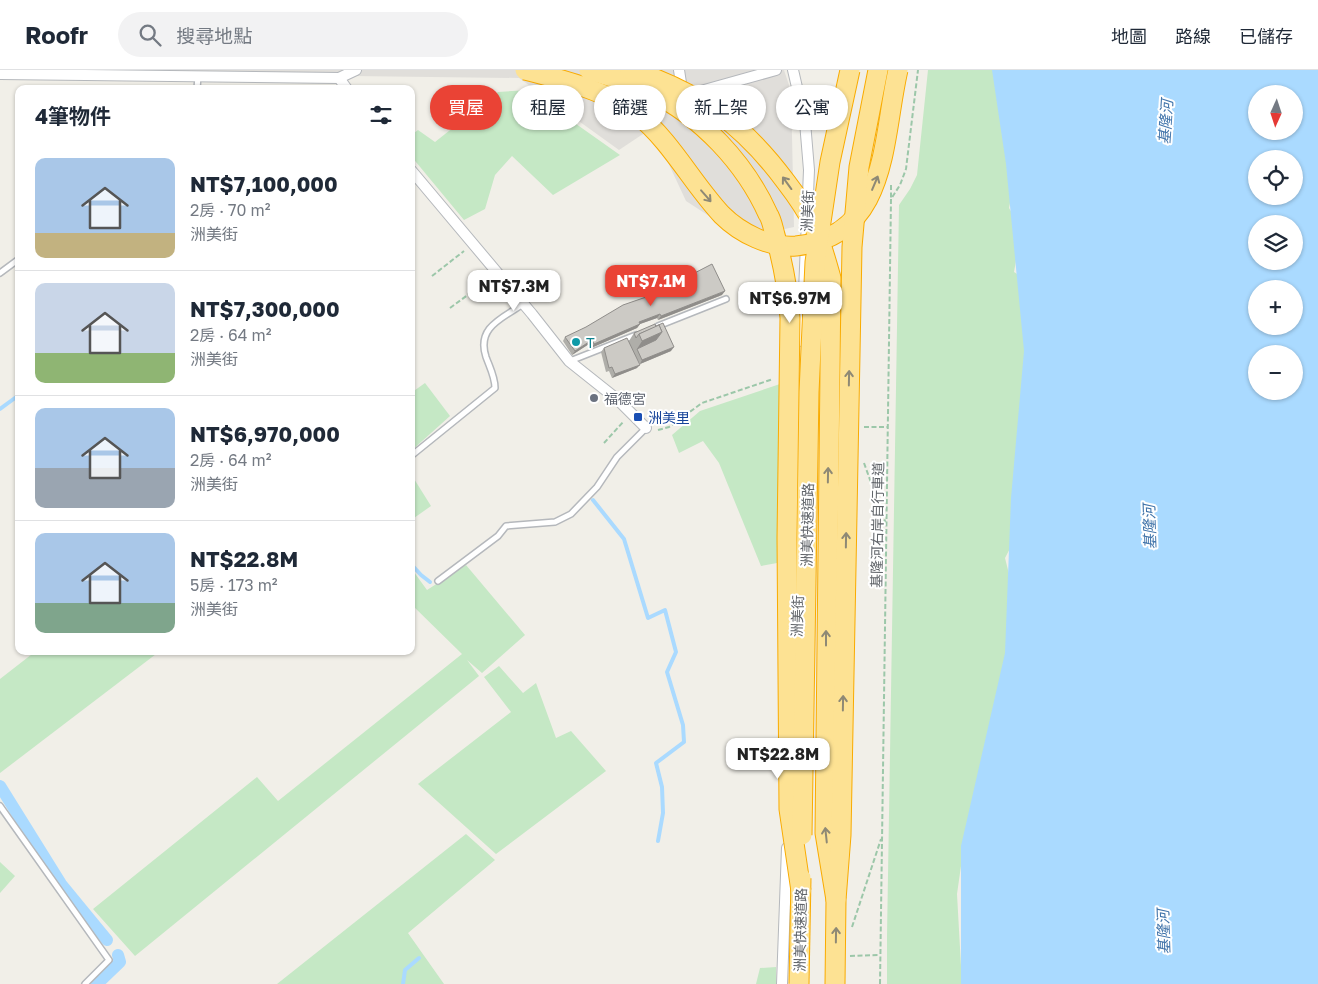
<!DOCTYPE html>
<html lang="zh-TW">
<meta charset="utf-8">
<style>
:root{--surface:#fff;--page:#f2f2f3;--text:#1f2937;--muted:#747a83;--line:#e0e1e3;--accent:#ea4335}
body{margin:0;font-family:"Golos Text","Noto Sans TC",sans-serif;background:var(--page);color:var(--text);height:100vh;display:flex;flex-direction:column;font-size:19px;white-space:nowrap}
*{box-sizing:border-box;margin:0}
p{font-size:16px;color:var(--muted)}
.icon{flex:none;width:28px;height:28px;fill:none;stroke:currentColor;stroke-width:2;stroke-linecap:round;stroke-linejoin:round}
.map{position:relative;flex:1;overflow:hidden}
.panel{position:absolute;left:15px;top:15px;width:400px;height:570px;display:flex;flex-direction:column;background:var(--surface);border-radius:10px;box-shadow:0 1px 4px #0004}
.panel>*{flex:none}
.banner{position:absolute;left:430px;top:15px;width:475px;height:45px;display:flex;gap:10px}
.needle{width:32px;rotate:183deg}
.controls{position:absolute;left:1248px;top:15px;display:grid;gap:10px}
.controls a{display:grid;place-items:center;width:55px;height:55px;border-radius:50%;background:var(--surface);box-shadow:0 1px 4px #0004;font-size:25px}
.price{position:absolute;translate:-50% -42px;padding:0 11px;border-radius:10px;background:#fff;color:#222;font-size:16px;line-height:32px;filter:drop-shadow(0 1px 2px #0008)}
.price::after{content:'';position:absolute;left:50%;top:30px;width:15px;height:11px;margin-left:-8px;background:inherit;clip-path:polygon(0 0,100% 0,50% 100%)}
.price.current{background:var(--accent);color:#fff}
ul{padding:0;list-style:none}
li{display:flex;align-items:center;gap:15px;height:125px;padding:0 20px}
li+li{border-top:1px solid var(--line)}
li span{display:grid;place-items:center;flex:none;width:140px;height:100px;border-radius:10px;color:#555}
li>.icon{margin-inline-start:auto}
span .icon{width:60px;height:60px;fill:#fffc;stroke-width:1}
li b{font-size:21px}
h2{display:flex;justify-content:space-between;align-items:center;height:60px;padding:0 20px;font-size:21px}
.tag{padding:0 18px;border-radius:22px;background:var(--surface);box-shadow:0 1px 4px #0004;font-size:18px;line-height:45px}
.tag.current{background:var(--accent);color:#fff}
header{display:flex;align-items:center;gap:30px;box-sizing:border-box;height:70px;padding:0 25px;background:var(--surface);border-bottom:1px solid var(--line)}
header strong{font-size:24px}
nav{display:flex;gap:28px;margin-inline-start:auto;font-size:18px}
.search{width:350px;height:45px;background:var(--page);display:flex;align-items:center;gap:12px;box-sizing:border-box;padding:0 18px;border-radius:28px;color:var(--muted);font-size:19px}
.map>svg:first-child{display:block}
.industrial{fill:#e0deda}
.green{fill:#c5e8c5}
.water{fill:#aadaff;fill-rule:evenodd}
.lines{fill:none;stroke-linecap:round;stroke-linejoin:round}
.stream{stroke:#aadaff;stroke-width:4}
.canal{stroke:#aadaff;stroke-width:12}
.lane-casing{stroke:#b5b8bc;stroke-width:8}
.street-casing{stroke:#b5b8bc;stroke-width:12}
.path{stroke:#9cc7a9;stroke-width:2;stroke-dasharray:5 2.5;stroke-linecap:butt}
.lane{stroke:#fff;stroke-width:5}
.street{stroke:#fff;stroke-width:10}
.highway-bridge-casing{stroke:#f9ab00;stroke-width:21;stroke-linecap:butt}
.highway-bridge{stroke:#fde293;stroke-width:19}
.wall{fill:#afaea9}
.shaded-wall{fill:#8f8d8a}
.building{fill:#cccac5;stroke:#8f8d8a}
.oneway{stroke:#8e8975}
.culture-dot{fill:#0f9aa8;stroke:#fff;stroke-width:2}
.worship-dot{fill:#6b7280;stroke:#fff;stroke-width:2}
.transit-dot{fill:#1a4fb4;stroke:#fff;stroke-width:2}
.labels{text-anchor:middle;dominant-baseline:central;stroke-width:4;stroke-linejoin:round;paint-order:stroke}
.street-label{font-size:14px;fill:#5f6368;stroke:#fff}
.culture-label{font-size:14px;fill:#0d838f;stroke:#fff;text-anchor:start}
.worship-label{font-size:14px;fill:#5b616d;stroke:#fff;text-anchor:start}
.transit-label{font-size:14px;fill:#164399;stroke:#fff;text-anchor:start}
.water-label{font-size:15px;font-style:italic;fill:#4174aa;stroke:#fff}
</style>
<header>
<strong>Roofr</strong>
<div class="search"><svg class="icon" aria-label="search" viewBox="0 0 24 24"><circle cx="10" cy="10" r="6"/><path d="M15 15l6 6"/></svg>搜尋地點</div>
<nav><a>地圖</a><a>路線</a><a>已儲存</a></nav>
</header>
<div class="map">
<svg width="1318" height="914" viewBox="0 0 1318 914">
<rect width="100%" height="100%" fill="#f1efe8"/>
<!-- industrial -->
<polygon class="industrial" points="0,0 784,0 791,21 794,157 743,168 686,131 652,58 619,80 519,8 30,2"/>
<!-- green -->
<g class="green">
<path d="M 928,0 L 1015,0 L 1012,123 L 1009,138 C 1024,159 1018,178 1014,202 L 1029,211 L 1015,469 L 1005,488 L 1009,504 L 1012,561 L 964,775 L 957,824 L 962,914 L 887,914 L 887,866 L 899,135 L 910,119 L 917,105 Z"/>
<polygon points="528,20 620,85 553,125 512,86 495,105 485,139 464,150 411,86 411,65 418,60 435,72 498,22"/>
<polygon points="425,313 450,346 411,381 411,323"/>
<polygon points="780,314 777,493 761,496 719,393 703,371 679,383 672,365 700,341"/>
<polygon points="411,404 431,436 414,448 411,443"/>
<polygon points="466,495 525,565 482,603 467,590 479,606 135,886 93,839 257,707 278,731 462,584 411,534 411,498 427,520"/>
<polygon points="36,581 160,581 0,703 0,609"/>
<polygon points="499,596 523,623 536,613 556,668 571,661 606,701 496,784 418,714 511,642 484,607"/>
<polygon points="466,764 495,790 408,863 444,914 277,914"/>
<polygon points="0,792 15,806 0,823"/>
<polygon points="776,897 776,914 756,914 760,898"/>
</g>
<!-- water -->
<path class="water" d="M 992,0 L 1318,0 L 1318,914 L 961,914 L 961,776 L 1005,583 L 1011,428 L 1024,281 L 1006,94 ZM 1256,24 L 1294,24 L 1294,61 L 1256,61 ZM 1256,89 L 1294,89 L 1294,126 L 1256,126 ZM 1256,154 L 1294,154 L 1294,191 L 1256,191 ZM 1256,219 L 1294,219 L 1294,256 L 1256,256 ZM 1256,284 L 1294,284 L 1294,321 L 1256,321 Z"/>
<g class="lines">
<!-- stream -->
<g class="stream">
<polyline points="0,339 19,325"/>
<polyline points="593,430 624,469 648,548 665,540 676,582 667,602 683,655 684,672 656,693 662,717 663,743 658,771"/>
<polyline points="411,494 421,505 430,512"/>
<polyline points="403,914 405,900 419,888"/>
</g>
<!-- canal -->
<g class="canal">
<polyline points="0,716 61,814 107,870"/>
<polyline points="97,914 120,892 118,885"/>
</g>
<defs>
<g id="lane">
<polyline points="197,19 198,6"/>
<polyline points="0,203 19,189"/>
<polyline points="658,256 726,229"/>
<polyline points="570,291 636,265"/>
<path d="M 411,386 L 495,318 C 495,307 490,298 486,287 C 476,257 503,248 523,234"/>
<polyline points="438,511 498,466 506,456 555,452 571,444 597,417 617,387 646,358"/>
<polyline points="0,736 109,890 85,914"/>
</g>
<g id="street">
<polyline points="793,0 805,52 809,100 802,271"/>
<polyline points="0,4 339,8 356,0"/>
<polyline points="339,8 347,19"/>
<polyline points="678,21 681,13 679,0"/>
<polyline points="690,24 776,0"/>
<polyline points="626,35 664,30"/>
<polyline points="411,100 532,244 569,291 618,330 646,358"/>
<polyline points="782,914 787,778"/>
</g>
</defs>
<!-- lane casing -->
<use href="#lane" class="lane-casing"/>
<!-- street casing -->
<use href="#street" class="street-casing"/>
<!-- path -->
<g class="path">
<polyline points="891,115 891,128"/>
<polyline points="432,206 464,181"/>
<polyline points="450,238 488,210"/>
<polyline points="864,357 888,357"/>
<polyline points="658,360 669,357 702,333 773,309"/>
<polyline points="604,373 624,351"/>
<polyline points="864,393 886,454"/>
<polyline points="852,857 881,769"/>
<polyline points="850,886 880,885"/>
<polyline points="880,914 891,129 900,115 906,99 918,0"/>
</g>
<!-- lane -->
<use href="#lane" class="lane"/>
<!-- street -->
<use href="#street" class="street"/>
<defs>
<g id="highway-bridge">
<path d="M 525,0 C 560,9 608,21 637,44 C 671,71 692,113 722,145 C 740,163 770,178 796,176 C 889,166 882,69 898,0"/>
<path d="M 589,0 C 610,6 631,12 651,22 C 701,46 745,93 768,144 C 772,150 773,158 775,165 C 783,193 788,220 790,248 L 787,468 L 789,739 L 801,821"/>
<path d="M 630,0 C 698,21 744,55 786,112 C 796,125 806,139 813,154 C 821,171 826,190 831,208 L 825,763 L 836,830"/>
<polyline points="802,765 809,322 815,192 830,92 850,0"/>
<polyline points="799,914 801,808"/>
<polyline points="835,914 836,830 841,765 852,177 859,97 878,0"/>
</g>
</defs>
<!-- highway-bridge casing -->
<use href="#highway-bridge" class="highway-bridge-casing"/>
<!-- highway-bridge -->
<use href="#highway-bridge" class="highway-bridge"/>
</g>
<!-- wall -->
<g class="wall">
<polygon points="722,225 658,250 657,248 640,254 637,258 591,278 589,274 572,285 563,271 565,267"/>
<polygon points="656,256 671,281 640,294 635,285 637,298 612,308 609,301 606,302 601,282 604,278 629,271 634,263"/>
</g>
<!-- shaded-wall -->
<g class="shaded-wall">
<polygon points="725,221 722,225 658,250 661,246"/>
<polygon points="660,244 657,248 640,254 637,258 591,278 594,274 639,252"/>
<polygon points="662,262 654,274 637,279 642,271"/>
<polygon points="592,270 589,274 572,285 575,281"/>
<polygon points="674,277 671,281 640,294 642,290"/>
<polygon points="640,295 637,298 612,308 615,304"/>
</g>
<!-- building -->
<g class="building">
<polygon points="712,194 725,221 661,246 660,244 639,252 640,254 594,274 592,270 575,281 565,267 586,257 623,235 652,225"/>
<polygon points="663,253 674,277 642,290 637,279 656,270 662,262 659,255 656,257 656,256"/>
<polygon points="655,254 656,257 639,264 636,268 634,263"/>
<polygon points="659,255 662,262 642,271 639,264"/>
<polygon points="627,268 640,295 615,304 612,297 609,298 604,278"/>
</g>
<!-- one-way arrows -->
<defs><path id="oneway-shaft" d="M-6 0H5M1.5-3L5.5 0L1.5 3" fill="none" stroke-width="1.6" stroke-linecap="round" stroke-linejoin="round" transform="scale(1.25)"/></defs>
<g class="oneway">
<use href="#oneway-shaft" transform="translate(787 113) rotate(-126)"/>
<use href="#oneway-shaft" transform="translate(875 113) rotate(-67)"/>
<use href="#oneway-shaft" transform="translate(706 126) rotate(49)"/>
<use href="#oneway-shaft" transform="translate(849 308) rotate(-89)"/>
<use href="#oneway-shaft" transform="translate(828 405) rotate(-89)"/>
<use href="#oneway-shaft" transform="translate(846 470) rotate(-89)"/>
<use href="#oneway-shaft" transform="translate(826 568) rotate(-90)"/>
<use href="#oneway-shaft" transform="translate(843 633) rotate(-89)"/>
<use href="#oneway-shaft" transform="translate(826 765) rotate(-96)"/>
<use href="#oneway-shaft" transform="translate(836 865) rotate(-89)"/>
</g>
<!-- markers -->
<circle class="culture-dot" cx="576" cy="272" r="5"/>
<circle class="worship-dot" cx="594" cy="328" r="5"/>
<rect class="transit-dot" x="633" y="342" width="10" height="10" rx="2.5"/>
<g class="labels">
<!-- street labels -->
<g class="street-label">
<text transform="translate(807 141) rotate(-87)">洲美街</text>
<text transform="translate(807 455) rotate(-89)">洲美快速道路</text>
<text transform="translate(877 455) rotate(-89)">基隆河右岸自行車道</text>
<text transform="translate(797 546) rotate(-88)">洲美街</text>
<text transform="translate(800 860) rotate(-89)">洲美快速道路</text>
</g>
<!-- culture labels -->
<g class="culture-label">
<text x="586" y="272">T</text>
</g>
<!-- worship labels -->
<g class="worship-label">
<text x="604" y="328">福德宮</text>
</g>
<!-- transit labels -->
<g class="transit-label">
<text x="648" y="347">洲美里</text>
</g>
<!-- water labels -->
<g class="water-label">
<text transform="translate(1165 52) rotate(-86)">基隆河</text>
<text transform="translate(1149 457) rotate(-92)">基隆河</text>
<text transform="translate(1163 862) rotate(-92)">基隆河</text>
</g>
</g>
</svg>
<div class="controls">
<a><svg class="needle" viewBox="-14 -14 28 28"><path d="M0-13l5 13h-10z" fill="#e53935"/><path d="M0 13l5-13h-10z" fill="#747a83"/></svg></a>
<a><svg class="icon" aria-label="locate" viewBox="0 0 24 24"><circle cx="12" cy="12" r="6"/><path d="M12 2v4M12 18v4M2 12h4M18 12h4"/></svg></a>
<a><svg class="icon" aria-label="layers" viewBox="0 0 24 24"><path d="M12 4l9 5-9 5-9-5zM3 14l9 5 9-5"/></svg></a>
<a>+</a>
<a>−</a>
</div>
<b class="price current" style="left:651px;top:237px">NT$7.1M</b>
<b class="price" style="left:514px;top:242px">NT$7.3M</b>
<b class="price" style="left:790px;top:254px">NT$6.97M</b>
<b class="price" style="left:778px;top:710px">NT$22.8M</b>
<div class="banner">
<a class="tag current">買屋</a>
<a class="tag">租屋</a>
<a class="tag">篩選</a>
<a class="tag">新上架</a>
<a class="tag">公寓</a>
</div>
<section class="panel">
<h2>4筆物件<svg class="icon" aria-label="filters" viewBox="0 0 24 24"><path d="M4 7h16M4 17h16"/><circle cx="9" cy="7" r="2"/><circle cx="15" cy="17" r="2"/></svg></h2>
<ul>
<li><span style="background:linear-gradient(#a9c7e8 75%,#c2b280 0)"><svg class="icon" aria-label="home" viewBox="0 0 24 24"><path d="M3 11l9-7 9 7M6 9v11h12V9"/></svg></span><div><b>NT$7,100,000</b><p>2房 · 70 m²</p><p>洲美街</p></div></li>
<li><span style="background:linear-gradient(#c9d6e8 70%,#8fb573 0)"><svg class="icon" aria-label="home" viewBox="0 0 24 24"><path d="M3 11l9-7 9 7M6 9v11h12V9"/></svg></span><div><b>NT$7,300,000</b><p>2房 · 64 m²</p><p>洲美街</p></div></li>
<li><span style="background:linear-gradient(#a9c7e8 60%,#9aa5b1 0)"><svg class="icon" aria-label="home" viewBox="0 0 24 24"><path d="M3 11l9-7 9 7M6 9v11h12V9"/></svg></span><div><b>NT$6,970,000</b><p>2房 · 64 m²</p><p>洲美街</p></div></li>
<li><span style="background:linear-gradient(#a9c7e8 70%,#7fa58c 0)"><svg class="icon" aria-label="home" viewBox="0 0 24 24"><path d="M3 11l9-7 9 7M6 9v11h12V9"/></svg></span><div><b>NT$22.8M</b><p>5房 · 173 m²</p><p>洲美街</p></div></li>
</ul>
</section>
</div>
